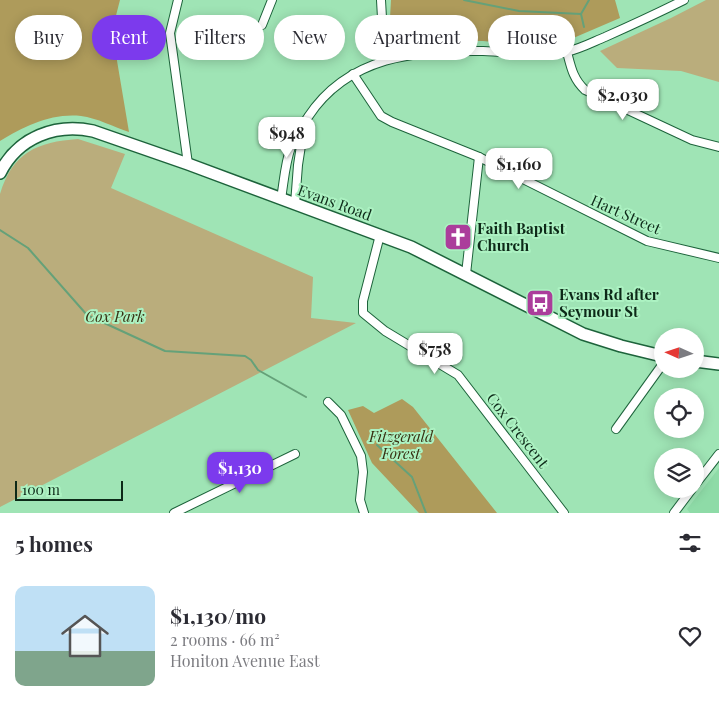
<!DOCTYPE html>
<meta charset="utf-8">
<style>
:root{--surface:#fff;--page:#f2f2f3;--text:#2b2b33;--muted:#7c7c81;--accent:#7c3aed}
body{margin:0;font-family:"Playfair Display",serif;background:var(--page);color:var(--text);height:100vh;display:flex;flex-direction:column;font-size:19px;white-space:nowrap}
*{box-sizing:border-box;margin:0}
p{font-size:16px;color:var(--muted)}
.icon{flex:none;width:28px;height:28px;fill:none;stroke:currentColor;stroke-width:2;stroke-linecap:round;stroke-linejoin:round}
.map{position:relative;height:513px;overflow:hidden}
.drawer{display:flex;flex-direction:column;background:var(--surface);flex:1}
.drawer>*{flex:none}
.banner{position:absolute;left:15px;top:15px;width:690px;height:45px;display:flex;gap:10px}
.needle{width:32px;rotate:273deg}
.controls{position:absolute;left:654px;top:328px;display:grid;gap:10px}
.controls a{display:grid;place-items:center;width:50px;height:50px;border-radius:50%;background:var(--surface);box-shadow:0 2px 12px #0003;font-size:25px}
.scale{position:absolute;left:15px;bottom:12px;width:108px;box-sizing:border-box;padding-left:5px;border:2px solid #0d2918;border-top:0;font-size:14px;line-height:18px;white-space:nowrap;color:#0d2918;-webkit-text-stroke:4px #acf2c2;paint-order:stroke}
.price{position:absolute;translate:-50% -42px;padding:0 11px;border-radius:10px;background:#fff;color:#222;font-size:16px;line-height:32px;filter:drop-shadow(0 1px 2px #0008)}
.price::after{content:'';position:absolute;left:50%;top:30px;width:15px;height:11px;margin-left:-8px;background:inherit;clip-path:polygon(0 0,100% 0,50% 100%)}
.price.on{background:var(--accent);color:#fff}
ul{padding:0;list-style:none}
li{display:flex;align-items:center;gap:15px;height:125px;padding:0 15px}
li span{display:grid;place-items:center;flex:none;width:140px;height:100px;border-radius:10px;color:#555}
li>.icon{margin-inline-start:auto}
span .icon{width:60px;height:60px;fill:#fffc;stroke-width:1}
li b{font-size:21px}
h2{display:flex;justify-content:space-between;align-items:center;height:60px;padding:0 15px;font-size:21px}
.chip{padding:0 18px;border-radius:22px;background:var(--surface);box-shadow:0 2px 12px #0003;font-size:18px;line-height:45px}
.chip.on{background:var(--accent);color:#fff}
.map>svg:first-child{display:block}
.built{fill:#8edba7}
.green{fill:#baad7c}
.forest{fill:#ae9b5b}
.lines{fill:none;stroke-linecap:round;stroke-linejoin:round}
.stream{stroke:#65a179;stroke-width:2}
.street-casing{stroke:#1d633b;stroke-width:10}
.secondary-casing{stroke:#1d633b;stroke-width:14}
.street{stroke:#fff;stroke-width:8}
.secondary{stroke:#fff;stroke-width:11}
.labels{text-anchor:middle;dominant-baseline:central;stroke-width:4;stroke-linejoin:round;paint-order:stroke}
.street-label{font-size:15px;fill:#0d2918;stroke:#acf2c2}
.poi-label{font-size:15px;font-weight:bold;fill:#0d2918;stroke:#acf2c2;text-anchor:start}
.park-label{font-size:15px;font-style:italic;fill:#383012;stroke:#acf2c2}
</style>
<div class="map">
<svg width="719" height="513" viewBox="0 0 719 513">
<rect width="100%" height="100%" fill="#9fe4b5"/>
<!-- built -->
<polygon class="built" points="719,468 719,513 690,513 687,509"/>
<!-- green -->
<g class="green">
<polygon points="706,0 719,0 719,82 681,71 617,68 600,51 671,18"/>
<path d="M 78,139 L 125,154 L 111,188 L 313,277 L 311,318 L 356,323 L 0,507 L 0,194 C 13,152 37,142 78,139 Z"/>
</g>
<!-- forest -->
<g class="forest">
<path d="M 0,0 L 120,0 L 112,31 L 129,132 C 114,127 97,118 81,116 C 51,113 25,126 0,141 Z"/>
<polygon points="391,0 615,0 620,18 571,39 551,43 522,45 483,41 433,41 402,46 396,43 390,18"/>
<polygon points="402,399 413,407 497,513 419,513 372,463 348,410 363,406 374,413"/>
</g>
<g class="lines">
<!-- stream -->
<g class="stream">
<polyline points="464,0 519,11 581,14 584,27"/>
<polyline points="581,14 589,0"/>
<polyline points="0,230 28,248 87,315 165,351 245,356 251,360 258,370 306,397"/>
<polyline points="377,445 412,477 426,513"/>
</g>
<defs>
<g id="street">
<polyline points="178,0 170,33 188,164"/>
<polyline points="381,0 382,18 393,58"/>
<polyline points="262,25 272,0"/>
<path d="M 567,52 C 571,67 573,79 585,90 L 692,140 L 719,147"/>
<polyline points="353,74 381,116 392,122 479,157 647,241 719,258"/>
<path d="M 281,199 C 284,181 285,163 291,147 C 295,136 301,127 308,117 C 348,56 416,50 483,51 C 511,52 538,58 566,52 C 580,49 593,42 605,37 C 632,25 658,13 684,0"/>
<polyline points="295,204 298,165 304,126"/>
<polyline points="380,235 363,301 363,313 385,331 458,375 564,513"/>
<polyline points="466,274 479,157"/>
<polyline points="328,402 341,415 361,456 363,472 360,500 364,513"/>
<polyline points="616,429 662,365"/>
<polyline points="695,485 719,454"/>
<polyline points="174,513 295,454"/>
<polyline points="674,513 692,489"/>
</g>
<g id="secondary">
<path d="M 0,173 C 18,137 56,123 93,131 L 188,164 L 411,247 L 583,334 L 621,346 L 662,356"/>
<polyline points="695,361 719,364"/>
</g>
</defs>
<!-- street casing -->
<use href="#street" class="street-casing"/>
<!-- secondary casing -->
<use href="#secondary" class="secondary-casing"/>
<!-- street -->
<use href="#street" class="street"/>
<!-- secondary -->
<use href="#secondary" class="secondary"/>
</g>
<!-- icons -->
<defs>
<symbol id="church-square" viewBox="-11 -11 22 22"><rect x="-9" y="-9" width="18" height="18" rx="4" fill="#ab3d9b" stroke="#acf2c2"/><path d="M-1.2-6h2.4v3.5h3.3v2.4h-3.3V6h-2.4V-.1h-3.3v-2.4h3.3Z" fill="#fff"/></symbol>
<symbol id="bus-square" viewBox="-11 -11 22 22"><rect x="-9" y="-9" width="18" height="18" rx="4" fill="#ab3d9b" stroke="#acf2c2"/><path d="M-5-6H5V4H4V6H2V4H-2V6H-4V4H-5ZM-3.5-4V0h7V-4ZM-3.5 1.2v1.5H-2V1.2ZM2 1.2v1.5H3.5V1.2Z" fill="#fff"/></symbol>
</defs>
<g fill-rule="evenodd">
<use href="#church-square" x="442" y="221" width="32" height="32"/>
<use href="#bus-square" x="524" y="287" width="32" height="32"/>
</g>
<g class="labels">
<!-- street labels -->
<g class="street-label">
<text transform="translate(335 202) rotate(20)">Evans Road</text>
<text transform="translate(626 214) rotate(24)">Hart Street</text>
<text transform="translate(518 430) rotate(52)">Cox Crescent</text>
</g>
<!-- poi labels -->
<g class="poi-label">
<text x="477" y="228">Faith Baptist<tspan x="477" dy="17">Church</tspan></text>
<text x="559" y="294">Evans Rd after<tspan x="559" dy="17">Seymour St</tspan></text>
</g>
<!-- park labels -->
<g class="park-label">
<text x="115" y="316">Cox Park</text>
<text x="401" y="436">Fitzgerald<tspan x="401" dy="17">Forest</tspan></text>
</g>
</g>
</svg>
<div class="controls">
<a><svg class="needle" viewBox="-14 -14 28 28"><path d="M0-13l5 13h-10z" fill="#e53935"/><path d="M0 13l5-13h-10z" fill="#7c7c81"/></svg></a>
<a><svg class="icon" aria-label="locate" viewBox="0 0 24 24"><circle cx="12" cy="12" r="6"/><path d="M12 2v4M12 18v4M2 12h4M18 12h4"/></svg></a>
<a><svg class="icon" aria-label="layers" viewBox="0 0 24 24"><path d="M12 4l9 5-9 5-9-5zM3 14l9 5 9-5"/></svg></a>
</div>
<div class="scale">100 m</div>
<b class="price" style="left:623px;top:121px">$2,030</b>
<b class="price" style="left:287px;top:159px">$948</b>
<b class="price" style="left:519px;top:190px">$1,160</b>
<b class="price" style="left:435px;top:375px">$758</b>
<b class="price on" style="left:240px;top:494px">$1,130</b>
<div class="banner">
<a class="chip">Buy</a>
<a class="chip on">Rent</a>
<a class="chip">Filters</a>
<a class="chip">New</a>
<a class="chip">Apartment</a>
<a class="chip">House</a>
</div>
</div>
<section class="drawer">
<h2>5 homes<svg class="icon" aria-label="filters" viewBox="0 0 24 24"><path d="M4 7h16M4 17h16"/><circle cx="9" cy="7" r="2"/><circle cx="15" cy="17" r="2"/></svg></h2>
<ul>
<li><span style="background:linear-gradient(#bfe0f5 65%,#7fa58c 0)"><svg class="icon" aria-label="home" viewBox="0 0 24 24"><path d="M3 11l9-7 9 7M6 9v11h12V9"/></svg></span><div><b>$1,130/mo</b><p>2 rooms · 66 m²</p><p>Honiton Avenue East</p></div><svg class="icon" aria-label="heart" viewBox="0 0 24 24"><path d="M12 20l-8-8c-3-5 5-10 8-4 3-6 11-1 8 4z"/></svg></li>
</ul>
</section>
